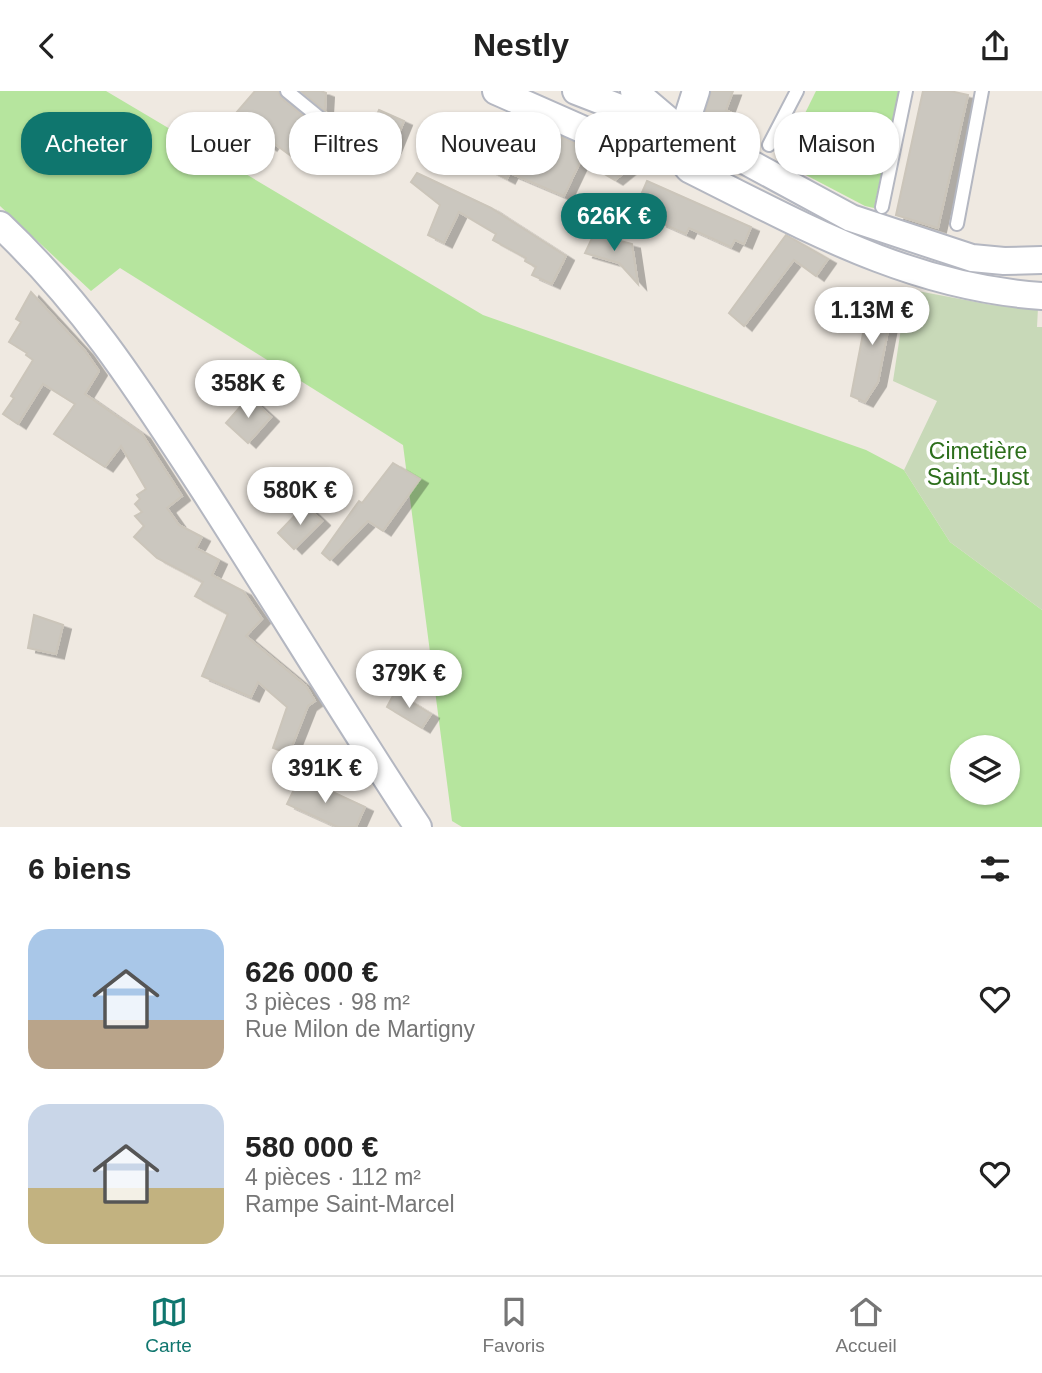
<!DOCTYPE html>
<html lang="fr">
<meta charset="utf-8">
<style>
:root{--surface:#fff;--page:#f6f6f6;--text:#222;--muted:#767676;--line:#e0e0e0;--accent:#0f766e}
body{margin:0;font-family:Arial,sans-serif;background:var(--page);color:var(--text);height:100vh;display:flex;flex-direction:column;font-size:26px;white-space:nowrap}
*{box-sizing:border-box;margin:0}
p{font-size:23px;color:var(--muted)}
.icon{flex:none;width:38px;height:38px;fill:none;stroke:currentColor;stroke-width:2;stroke-linecap:round;stroke-linejoin:round}
.map{position:relative;height:736px;overflow:hidden}
.drawer{display:flex;flex-direction:column;background:var(--surface);flex:1}
.drawer>*{flex:none}
.guide{position:absolute;left:21px;top:21px;width:1001px;height:63px;display:flex;gap:14px}
.fabs{position:absolute;left:950px;top:644px;display:grid;gap:14px}
.fabs a{display:grid;place-items:center;width:70px;height:70px;border-radius:50%;background:var(--surface);box-shadow:0 2px 5px #0004;font-size:35px}
.price{position:absolute;translate:-50% -60px;padding:0 16px;border-radius:24px;background:#fff;color:#222;font-size:23px;line-height:46px;filter:drop-shadow(0 2px 4px #0008)}
.price::after{content:'';position:absolute;left:50%;top:42px;width:21px;height:16px;margin-left:-10px;background:inherit;clip-path:polygon(0 0,100% 0,50% 100%)}
.price.on{background:var(--accent);color:#fff}
ul{padding:0;list-style:none}
li{display:flex;align-items:center;gap:21px;height:175px;padding:0 28px}
li span{display:grid;place-items:center;flex:none;width:196px;height:140px;border-radius:21px;color:#555}
li>.icon{margin-inline-start:auto}
span .icon{width:84px;height:84px;fill:#fffc;stroke-width:1}
li b{font-size:30px}
h2{display:flex;justify-content:space-between;align-items:center;height:84px;padding:0 28px;font-size:30px}
.chip{padding:0 24px;border-radius:28px;background:var(--surface);box-shadow:0 2px 5px #0004;font-size:24px;line-height:63px}
.chip.on{background:var(--accent);color:#fff}
header{display:flex;justify-content:space-between;align-items:center;height:91px;padding:0 28px;background:var(--surface);font-size:32px;font-weight:800}
.dock{display:flex;justify-content:space-around;align-items:center;height:98px;border-top:2px solid var(--line);background:var(--surface);font-size:19px;color:var(--muted)}
.dock a{display:grid;justify-items:center;gap:4px}
.dock .on{color:var(--accent)}
.map>svg:first-child{display:block}
.green{fill:#b6e59e;fill-rule:evenodd}
.cemetery{fill:#c8d9b8}
.building{fill:#cbc7bf;stroke:#cbc5ba;stroke-width:2;filter:url(#shadow)}
.lines{fill:none;stroke-linecap:round;stroke-linejoin:round}
.lane-casing{stroke:#b4b7c1;stroke-width:16}
.street-casing{stroke:#b4b7c1;stroke-width:30}
.lane{stroke:#fff;stroke-width:12}
.street{stroke:#fff;stroke-width:26}
.labels{text-anchor:middle;dominant-baseline:central;stroke-width:7;stroke-linejoin:round;paint-order:stroke}
.park-label{font-size:23px;fill:#2c6e1b;stroke:#fff}
</style>
<header><svg class="icon" aria-label="back" viewBox="0 0 24 24"><path d="M15 5l-7 7 7 7"/></svg>Nestly<svg class="icon" aria-label="share" viewBox="0 0 24 24"><path d="M12 15V3M7 8l5-5 5 5M5 13v7h14v-7"/></svg></header>
<div class="map">
<svg width="1042" height="736" viewBox="0 0 1042 736">
<defs>
<filter id="shadow"><feDropShadow dx="8" dy="4.5" stdDeviation="0" flood-color="#0004"/></filter>
</defs>
<rect width="100%" height="100%" fill="#efe9e1"/>
<!-- green -->
<g class="green">
<path d="M 0,0 L 106,0 L 483,224 L 866,359 L 904,379 L 950,451 L 1042,519 L 1042,736 L 462,736 L 452,730 L 403,354 L 120,177 L 91,200 L 0,115 ZM 962,656 L 1008,656 L 1008,702 L 962,702 Z"/>
<polygon points="816,0 899,0 874,117 865,115 781,71"/>
</g>
<!-- cemetery -->
<polygon class="cemetery" points="907,198 992,214 1038,217 1037,236 1042,236 1042,519 950,451 904,379 937,310 893,290"/>
<!-- building -->
<g class="building">
<polygon points="255,0 278,0 281,7 317,36 294,67 272,51 269,55 241,34 245,28 237,21"/>
<polygon points="301,0 321,0 326,2 325,20"/>
<polygon points="711,0 733,0 726,19 737,25 728,43 703,29"/>
<polygon points="923,0 950,0 968,4 938,137 896,124"/>
<polygon points="379,19 404,30 393,57 367,47"/>
<polygon points="541,37 616,70 635,73 615,89 581,69 564,105 510,82 507,88 469,68 487,38 530,63"/>
<polygon points="417,82 491,117 566,165 552,193 532,184 536,176 525,170 526,167 493,149 496,143 459,121 444,152 428,144 440,114 411,91"/>
<polygon points="647,90 751,136 744,153 735,149 731,156 689,137 686,143 659,131 660,127 654,124 655,121 637,113"/>
<polygon points="594,143 632,153 638,193 619,172 585,162"/>
<polygon points="786,144 828,168 816,185 794,169 744,235 729,222"/>
<polygon points="31,201 85,260 99,280 85,303 142,343 182,405 167,417 179,434 202,446 196,457 219,469 212,484 243,500 262,528 246,545 306,595 315,610 308,615 289,663 273,657 287,616 258,591 251,606 202,585 228,523 195,505 203,491 157,467 134,446 144,435 135,425 142,421 135,413 140,408 137,404 146,398 121,355 105,376 54,343 75,313 43,293 18,333 3,323 14,307 11,305 33,269 26,264 27,262 9,251 21,231 16,228"/>
<polygon points="871,201 893,214 878,291 865,311 851,305"/>
<polygon points="249,306 271,326 248,352 226,332"/>
<polygon points="393,372 420,388 383,440 368,430 330,469 322,462 359,410 362,412"/>
<polygon points="305,414 322,430 294,458 278,442"/>
<polygon points="34,524 63,534 56,563 28,557"/>
<polygon points="395,601 431,623 422,637 387,616"/>
<polygon points="300,686 365,716 356,736 338,736 287,713"/>
</g>
<g class="lines">
<defs>
<g id="lane">
<polyline points="287,0 337,41"/>
<polyline points="769,54 797,0"/>
<polyline points="882,116 906,0"/>
<polyline points="957,133 982,0"/>
</g>
<g id="street">
<polyline points="496,0 600,46 622,55 648,59 657,57 672,39 687,28 696,0"/>
<polyline points="576,0 718,55 851,127 972,167 1004,170 1042,169"/>
<path d="M 634,0 L 668,29 L 679,66 L 689,78 C 805,136 909,196 1042,205"/>
<path d="M 0,134 C 86,215 140,301 204,399 C 276,511 345,625 418,736"/>
</g>
</defs>
<!-- lane casing -->
<use href="#lane" class="lane-casing"/>
<!-- street casing -->
<use href="#street" class="street-casing"/>
<!-- lane -->
<use href="#lane" class="lane"/>
<!-- street -->
<use href="#street" class="street"/>
</g>
<g class="labels">
<!-- park labels -->
<g class="park-label">
<text x="978" y="360">Cimetière<tspan x="978" dy="26">Saint-Just</tspan></text>
</g>
</g>
</svg>
<div class="fabs">
<a><svg class="icon" aria-label="layers" viewBox="0 0 24 24"><path d="M12 4l9 5-9 5-9-5zM3 14l9 5 9-5"/></svg></a>
</div>
<b class="price on" style="left:614px;top:162px">626K €</b>
<b class="price" style="left:872px;top:256px">1.13M €</b>
<b class="price" style="left:248px;top:329px">358K €</b>
<b class="price" style="left:300px;top:436px">580K €</b>
<b class="price" style="left:409px;top:619px">379K €</b>
<b class="price" style="left:325px;top:714px">391K €</b>
<div class="guide">
<a class="chip on">Acheter</a>
<a class="chip">Louer</a>
<a class="chip">Filtres</a>
<a class="chip">Nouveau</a>
<a class="chip">Appartement</a>
<a class="chip">Maison</a>
</div>
</div>
<section class="drawer">
<h2>6 biens<svg class="icon" aria-label="filters" viewBox="0 0 24 24"><path d="M4 7h16M4 17h16"/><circle cx="9" cy="7" r="2"/><circle cx="15" cy="17" r="2"/></svg></h2>
<ul>
<li><span style="background:linear-gradient(#a9c7e8 65%,#b9a48a 0)"><svg class="icon" aria-label="home" viewBox="0 0 24 24"><path d="M3 11l9-7 9 7M6 9v11h12V9"/></svg></span><div><b>626 000 €</b><p>3 pièces · 98 m²</p><p>Rue Milon de Martigny</p></div><svg class="icon" aria-label="heart" viewBox="0 0 24 24"><path d="M12 20l-8-8c-3-5 5-10 8-4 3-6 11-1 8 4z"/></svg></li>
<li><span style="background:linear-gradient(#c9d6e8 60%,#c2b280 0)"><svg class="icon" aria-label="home" viewBox="0 0 24 24"><path d="M3 11l9-7 9 7M6 9v11h12V9"/></svg></span><div><b>580 000 €</b><p>4 pièces · 112 m²</p><p>Rampe Saint-Marcel</p></div><svg class="icon" aria-label="heart" viewBox="0 0 24 24"><path d="M12 20l-8-8c-3-5 5-10 8-4 3-6 11-1 8 4z"/></svg></li>
</ul>
</section>
<nav class="dock">
<a class="on"><svg class="icon" aria-label="map" viewBox="0 0 24 24"><path d="M3 6l6-2 6 2 6-2v14l-6 2-6-2-6 2zM9 4v14M15 6v14"/></svg>Carte</a>
<a><svg class="icon" aria-label="saved" viewBox="0 0 24 24"><path d="M7 4h10v16l-5-4-5 4z"/></svg>Favoris</a>
<a><svg class="icon" aria-label="home" viewBox="0 0 24 24"><path d="M3 11l9-7 9 7M6 9v11h12V9"/></svg>Accueil</a>
</nav>
